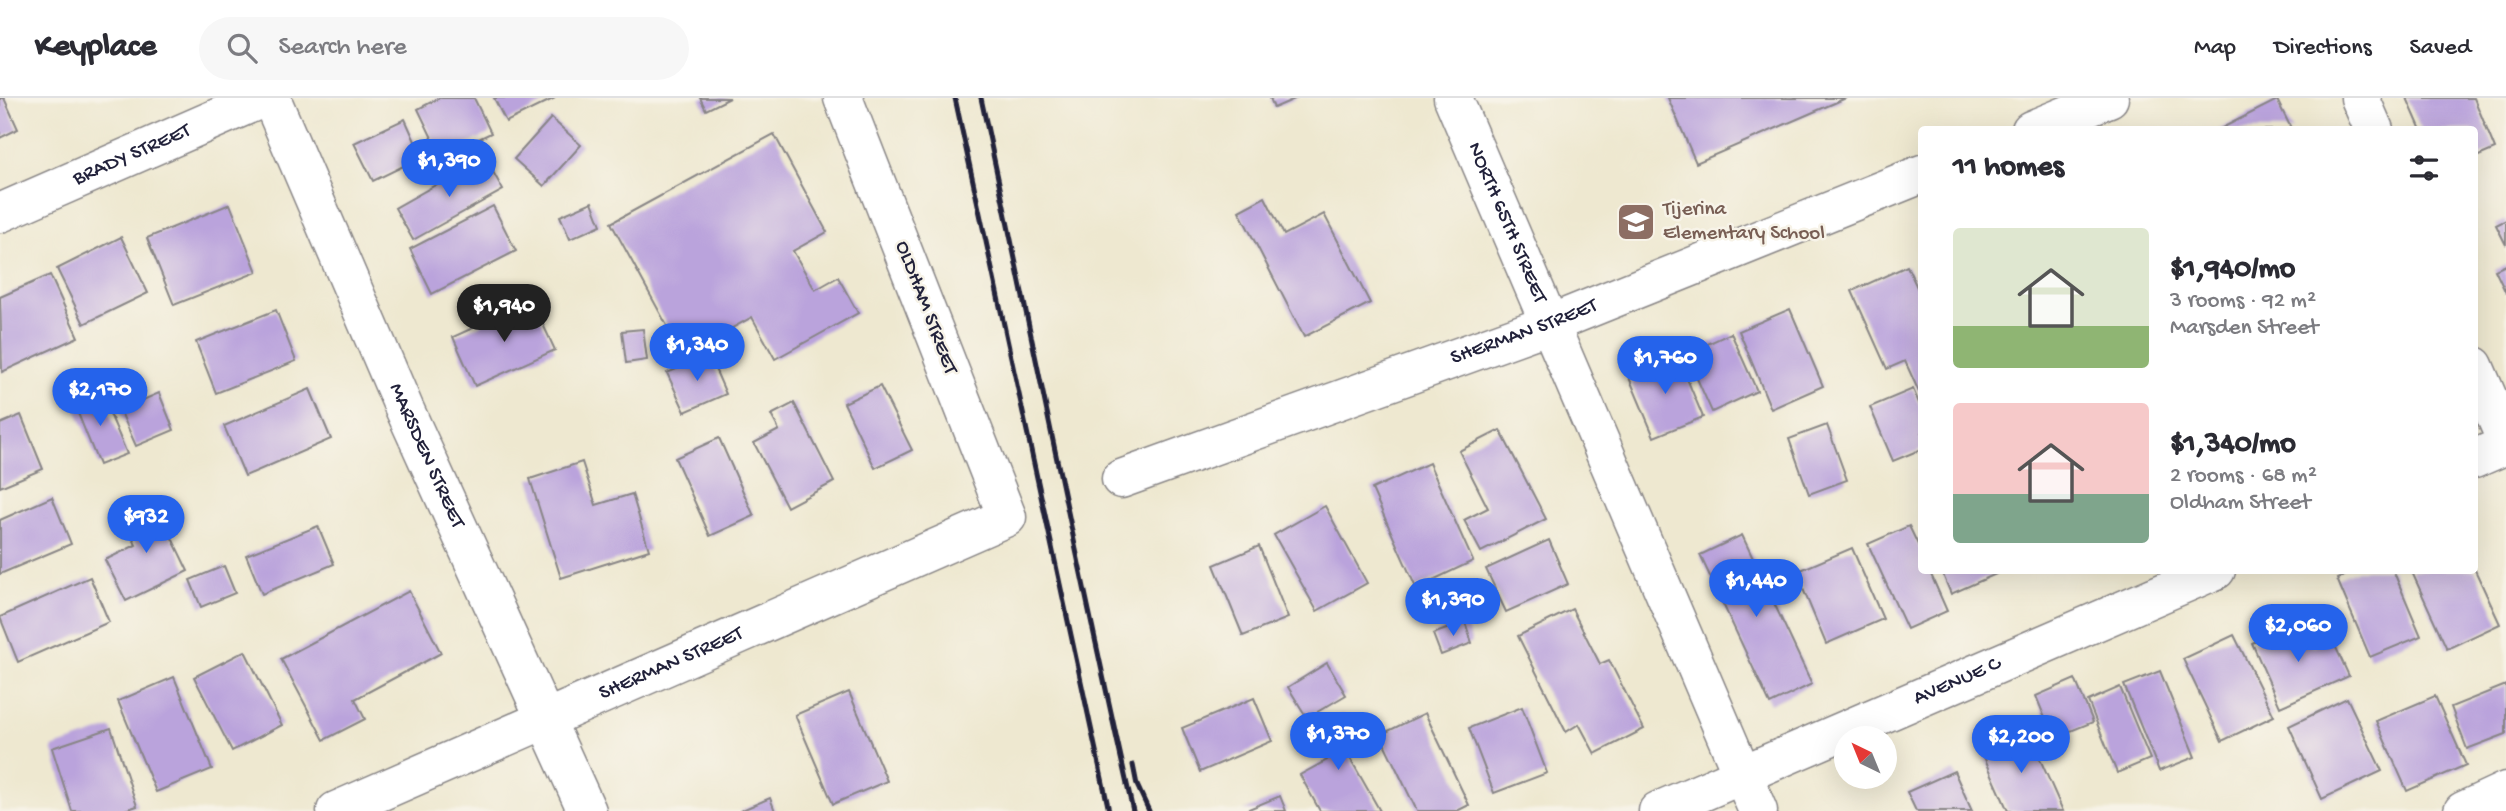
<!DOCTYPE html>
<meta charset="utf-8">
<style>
:root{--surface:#fff;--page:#f7f7f7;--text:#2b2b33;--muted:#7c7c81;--line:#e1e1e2;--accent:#2563eb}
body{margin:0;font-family:"Gochi Hand",sans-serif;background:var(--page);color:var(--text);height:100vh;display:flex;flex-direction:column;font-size:26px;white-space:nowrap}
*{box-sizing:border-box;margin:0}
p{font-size:23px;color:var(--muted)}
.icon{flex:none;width:38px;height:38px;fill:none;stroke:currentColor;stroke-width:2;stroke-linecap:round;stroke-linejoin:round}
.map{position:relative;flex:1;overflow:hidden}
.panel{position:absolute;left:1918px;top:28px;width:560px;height:448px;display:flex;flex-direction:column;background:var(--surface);border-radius:7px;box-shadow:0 7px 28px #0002}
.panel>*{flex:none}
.needle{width:46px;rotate:317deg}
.controls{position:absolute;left:1834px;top:628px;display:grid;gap:14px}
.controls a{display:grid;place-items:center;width:63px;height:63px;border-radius:50%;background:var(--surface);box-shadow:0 7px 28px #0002;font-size:35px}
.price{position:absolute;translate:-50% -60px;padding:0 16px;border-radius:24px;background:var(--accent);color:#fff;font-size:23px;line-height:46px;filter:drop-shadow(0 2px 4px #0008)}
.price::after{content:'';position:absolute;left:50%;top:42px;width:21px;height:16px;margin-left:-10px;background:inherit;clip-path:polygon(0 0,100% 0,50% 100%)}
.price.current{background:#222;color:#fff}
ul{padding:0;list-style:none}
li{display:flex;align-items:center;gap:21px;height:175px;padding:0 35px}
li span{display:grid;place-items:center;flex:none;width:196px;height:140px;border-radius:7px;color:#555}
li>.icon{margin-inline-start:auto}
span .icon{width:84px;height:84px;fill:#fffc;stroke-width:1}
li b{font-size:30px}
h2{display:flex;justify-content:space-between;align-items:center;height:84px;padding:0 35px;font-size:30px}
header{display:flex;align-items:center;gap:42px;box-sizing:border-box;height:98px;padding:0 35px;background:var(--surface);border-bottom:2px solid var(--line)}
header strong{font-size:33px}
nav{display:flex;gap:38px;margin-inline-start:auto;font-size:24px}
.search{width:490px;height:63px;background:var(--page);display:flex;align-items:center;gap:18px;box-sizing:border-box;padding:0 24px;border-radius:38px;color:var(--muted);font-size:26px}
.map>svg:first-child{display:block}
.building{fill:#baa3dc}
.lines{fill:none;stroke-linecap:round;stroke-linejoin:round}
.minor-casing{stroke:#888586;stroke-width:41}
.minor{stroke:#fff;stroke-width:38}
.rail{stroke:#22223b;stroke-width:5}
.labels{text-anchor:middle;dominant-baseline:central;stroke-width:5;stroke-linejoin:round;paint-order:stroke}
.street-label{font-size:21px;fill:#22223b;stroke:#f7f3e8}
.education-label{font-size:21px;fill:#785e54;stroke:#f7f3e8;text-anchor:start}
</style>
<header>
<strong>Keyplace</strong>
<div class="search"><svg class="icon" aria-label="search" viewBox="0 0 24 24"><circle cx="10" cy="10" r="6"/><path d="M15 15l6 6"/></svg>Search here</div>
<nav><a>Map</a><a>Directions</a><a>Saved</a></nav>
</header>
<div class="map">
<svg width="2506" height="713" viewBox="0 0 2506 713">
<rect width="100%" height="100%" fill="#f7f3e8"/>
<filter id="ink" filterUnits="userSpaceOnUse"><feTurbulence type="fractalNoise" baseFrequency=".0143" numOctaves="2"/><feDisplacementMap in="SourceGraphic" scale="14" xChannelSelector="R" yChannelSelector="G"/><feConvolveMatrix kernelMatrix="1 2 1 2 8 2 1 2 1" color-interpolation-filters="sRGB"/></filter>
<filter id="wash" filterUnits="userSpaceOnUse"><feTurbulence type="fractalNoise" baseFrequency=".00686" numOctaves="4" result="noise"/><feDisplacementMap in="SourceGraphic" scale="28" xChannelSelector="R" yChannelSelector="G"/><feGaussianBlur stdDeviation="1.57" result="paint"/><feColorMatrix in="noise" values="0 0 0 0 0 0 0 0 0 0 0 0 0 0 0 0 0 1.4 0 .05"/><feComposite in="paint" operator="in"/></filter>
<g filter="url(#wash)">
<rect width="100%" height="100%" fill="#eee8d0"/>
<g id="blocks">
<!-- building -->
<g class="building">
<polygon points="0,0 4,0 18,31 0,40"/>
<polygon points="439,0 474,0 491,35 441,59 418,11"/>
<polygon points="494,0 555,0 506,24"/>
<polygon points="700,0 730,0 706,12"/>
<polygon points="1270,0 1297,0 1274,10"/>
<polygon points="1668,0 1846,0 1696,65"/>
<polygon points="2407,0 2474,0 2495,51 2474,60 2474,32 2421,32"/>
<polygon points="2277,2 2292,32 2218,32"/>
<polygon points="551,20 581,47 544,88 514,61"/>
<polygon points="405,21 422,59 373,83 354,45"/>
<polygon points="774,36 827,134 793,153 815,192 838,179 858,215 775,261 752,219 683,257 611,125"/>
<polygon points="485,59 503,92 413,142 395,110"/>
<polygon points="1265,99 1284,137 1324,116 1370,205 1304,239 1239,113"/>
<polygon points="592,104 601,127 570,141 560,118"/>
<polygon points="230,106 257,174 174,207 147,140"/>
<polygon points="493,108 516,153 432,196 410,151"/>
<polygon points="2506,122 2506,147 2496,127"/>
<polygon points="121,139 148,195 84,226 57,171"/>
<polygon points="2506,167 2506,195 2495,172"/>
<polygon points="1907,168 1922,200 1922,293 1919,294 1905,263 1887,271 1852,193"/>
<polygon points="50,177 78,239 2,274 0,199"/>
<polygon points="532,203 555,252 475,288 453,239"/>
<polygon points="1790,211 1823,288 1771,311 1739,233"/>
<polygon points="276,212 296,263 216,295 196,244"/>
<polygon points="643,231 647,262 626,265 622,233"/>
<polygon points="1731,235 1757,293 1712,314 1686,256"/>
<polygon points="709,257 726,296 685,314 667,275"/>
<polygon points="1677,257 1703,319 1654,339 1628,277"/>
<polygon points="880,288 912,352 875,370 844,305"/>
<polygon points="310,291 331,341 245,378 224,328"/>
<polygon points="1913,291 1922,312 1922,351 1893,363 1870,309"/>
<polygon points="100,292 127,356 99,367 73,303"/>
<polygon points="159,295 174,332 136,348 120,312"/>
<polygon points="794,305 834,384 787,409 754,345 779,332 771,317"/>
<polygon points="21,317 43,371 0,389 0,326"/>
<polygon points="1827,327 1847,382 1809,396 1789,341"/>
<polygon points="1500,332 1546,421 1481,454 1464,422 1488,410 1459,353"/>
<polygon points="719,340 754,418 710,438 675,360"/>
<polygon points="582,364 596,407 632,396 649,452 561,480 530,381"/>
<polygon points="1429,365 1473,463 1416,490 1372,391"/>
<polygon points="52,399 71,446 0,476 0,422"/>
<polygon points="155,405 188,473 126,503 105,462 136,447 123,421"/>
<polygon points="1325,408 1367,485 1317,513 1274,437"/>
<polygon points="318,428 334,466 262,496 246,457"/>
<polygon points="1909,428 1922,455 1922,472 1929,472 1947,513 1907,531 1868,446"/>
<polygon points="1742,437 1812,586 1770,606 1700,457"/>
<polygon points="1549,442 1568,486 1506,514 1486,471"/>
<polygon points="1259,448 1288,520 1243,538 1214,467"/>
<polygon points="1852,450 1883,521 1826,546 1796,474"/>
<polygon points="224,468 235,495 201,509 190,482"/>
<polygon points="1941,472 2005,472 1951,496"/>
<polygon points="2357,472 2393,472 2421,538 2370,559 2337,481"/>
<polygon points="2411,472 2475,472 2500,526 2447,551"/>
<polygon points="90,479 109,524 18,564 0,519"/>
<polygon points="409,493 441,555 355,601 365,621 324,642 281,561"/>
<polygon points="1572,511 1600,566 1609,562 1644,631 1595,656 1579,626 1566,634 1518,538"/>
<polygon points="2301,523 2313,549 2332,541 2349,578 2280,609 2252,545"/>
<polygon points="1465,524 1472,545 1441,557 1433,536"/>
<polygon points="2234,537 2274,618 2222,643 2183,561"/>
<polygon points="245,553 282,627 232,653 194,579"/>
<polygon points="1327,565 1346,597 1307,620 1288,589"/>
<polygon points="2160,573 2195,659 2159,673 2124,587"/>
<polygon points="174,579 212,671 156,694 118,603"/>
<polygon points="2075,581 2093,624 2053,640 2036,598"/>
<polygon points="2506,587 2506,636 2467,651 2451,609"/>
<polygon points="2120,589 2150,661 2117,675 2088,603"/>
<polygon points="849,594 887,683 833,706 795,617"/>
<polygon points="2435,598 2466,667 2407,693 2376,623"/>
<polygon points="1254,600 1272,643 1200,674 1182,630"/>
<polygon points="2347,600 2382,673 2322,701 2289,628"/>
<polygon points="1522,609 1547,675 1494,695 1469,630"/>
<polygon points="1425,615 1469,707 1457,713 1417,713 1380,637"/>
<polygon points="1343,616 1360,645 1346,653 1380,713 1320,713 1300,677 1327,662 1311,634"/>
<polygon points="111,630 137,708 122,713 72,713 52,650"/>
<polygon points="2027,632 2063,713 2008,713 1981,652"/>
<polygon points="1954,673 1972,713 1916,713 1907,694"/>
<polygon points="1280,698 1286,713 1244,713"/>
<polygon points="770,700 775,713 740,713"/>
</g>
</g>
</g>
<g filter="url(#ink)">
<use href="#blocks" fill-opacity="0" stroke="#888586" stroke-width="2"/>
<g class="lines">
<defs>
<g id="minor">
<path id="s1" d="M 271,0 L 404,310 L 587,713"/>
<path id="s2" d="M 1453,0 L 1758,713"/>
<polyline points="2360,0 2374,32"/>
<polyline points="2031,32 2109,0"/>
<path id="s3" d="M 0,115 L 263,0"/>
<polyline points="2474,268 2506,342"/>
<polyline points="2474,361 2506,347"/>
<path id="s4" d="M 1121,381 L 1550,226 L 1922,76"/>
<path id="s5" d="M 336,713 L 1007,419 L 843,0"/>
<path id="s6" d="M 1658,713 L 2216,472"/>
<polyline points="2463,713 2506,693"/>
</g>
</defs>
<!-- minor casing -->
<use href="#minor" class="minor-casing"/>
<!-- minor -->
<use href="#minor" class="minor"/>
<!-- rail -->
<g class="rail">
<polyline points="955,0 1109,713"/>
<path d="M 981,0 C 1032,238 1079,476 1133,713"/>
<polyline points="1133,667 1137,687 1149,713"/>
</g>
</g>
</g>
<!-- icons -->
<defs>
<symbol id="school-square" viewBox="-11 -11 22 22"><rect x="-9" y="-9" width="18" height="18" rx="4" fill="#8d6e63" stroke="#f7f3e8"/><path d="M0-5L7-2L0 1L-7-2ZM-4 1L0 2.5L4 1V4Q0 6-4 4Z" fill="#fff"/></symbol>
</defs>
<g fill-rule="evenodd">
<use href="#school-square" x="1614" y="102" width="44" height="44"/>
</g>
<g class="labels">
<!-- street labels -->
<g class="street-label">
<text stroke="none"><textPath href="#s3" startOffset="144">BRADY STREET</textPath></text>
<text stroke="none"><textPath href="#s2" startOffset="136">NORTH 65TH STREET</textPath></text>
<text transform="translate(925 210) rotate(69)">OLDHAM STREET</text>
<text stroke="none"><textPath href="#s4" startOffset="429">SHERMAN STREET</textPath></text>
<text stroke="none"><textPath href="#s1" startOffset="390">MARSDEN STREET</textPath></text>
<text stroke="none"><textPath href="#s5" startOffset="366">SHERMAN STREET</textPath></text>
<text stroke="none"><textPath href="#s6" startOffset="326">AVENUE C</textPath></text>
</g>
<!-- education labels -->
<g class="education-label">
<text x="1663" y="112">Tijerina<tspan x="1663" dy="24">Elementary School</tspan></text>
</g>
</g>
</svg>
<div class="controls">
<a><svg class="needle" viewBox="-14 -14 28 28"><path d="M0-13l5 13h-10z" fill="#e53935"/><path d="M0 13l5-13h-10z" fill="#7c7c81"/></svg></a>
</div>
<b class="price" style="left:449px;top:101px">$1,390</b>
<b class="price current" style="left:504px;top:246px">$1,940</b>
<b class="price" style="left:697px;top:285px">$1,340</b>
<b class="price" style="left:1665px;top:298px">$1,760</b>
<b class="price" style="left:100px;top:330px">$2,170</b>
<b class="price" style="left:146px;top:457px">$932</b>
<b class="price" style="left:1756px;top:521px">$1,440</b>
<b class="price" style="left:1453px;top:540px">$1,390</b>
<b class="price" style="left:2298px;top:566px">$2,060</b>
<b class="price" style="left:1338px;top:674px">$1,370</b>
<b class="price" style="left:2021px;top:677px">$2,200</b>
<section class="panel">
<h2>11 homes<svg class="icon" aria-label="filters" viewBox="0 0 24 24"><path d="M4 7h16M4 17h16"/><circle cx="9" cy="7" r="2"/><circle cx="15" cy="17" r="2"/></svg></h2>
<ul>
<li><span style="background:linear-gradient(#dfe7d0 70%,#8fb573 0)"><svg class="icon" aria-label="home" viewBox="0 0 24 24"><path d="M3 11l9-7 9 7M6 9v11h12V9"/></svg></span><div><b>$1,940/mo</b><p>3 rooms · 92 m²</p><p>Marsden Street</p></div></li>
<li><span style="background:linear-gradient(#f6c9c9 65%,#7fa58c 0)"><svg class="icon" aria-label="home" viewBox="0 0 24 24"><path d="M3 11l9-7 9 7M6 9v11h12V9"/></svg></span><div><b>$1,340/mo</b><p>2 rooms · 68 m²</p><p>Oldham Street</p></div></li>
</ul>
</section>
</div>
